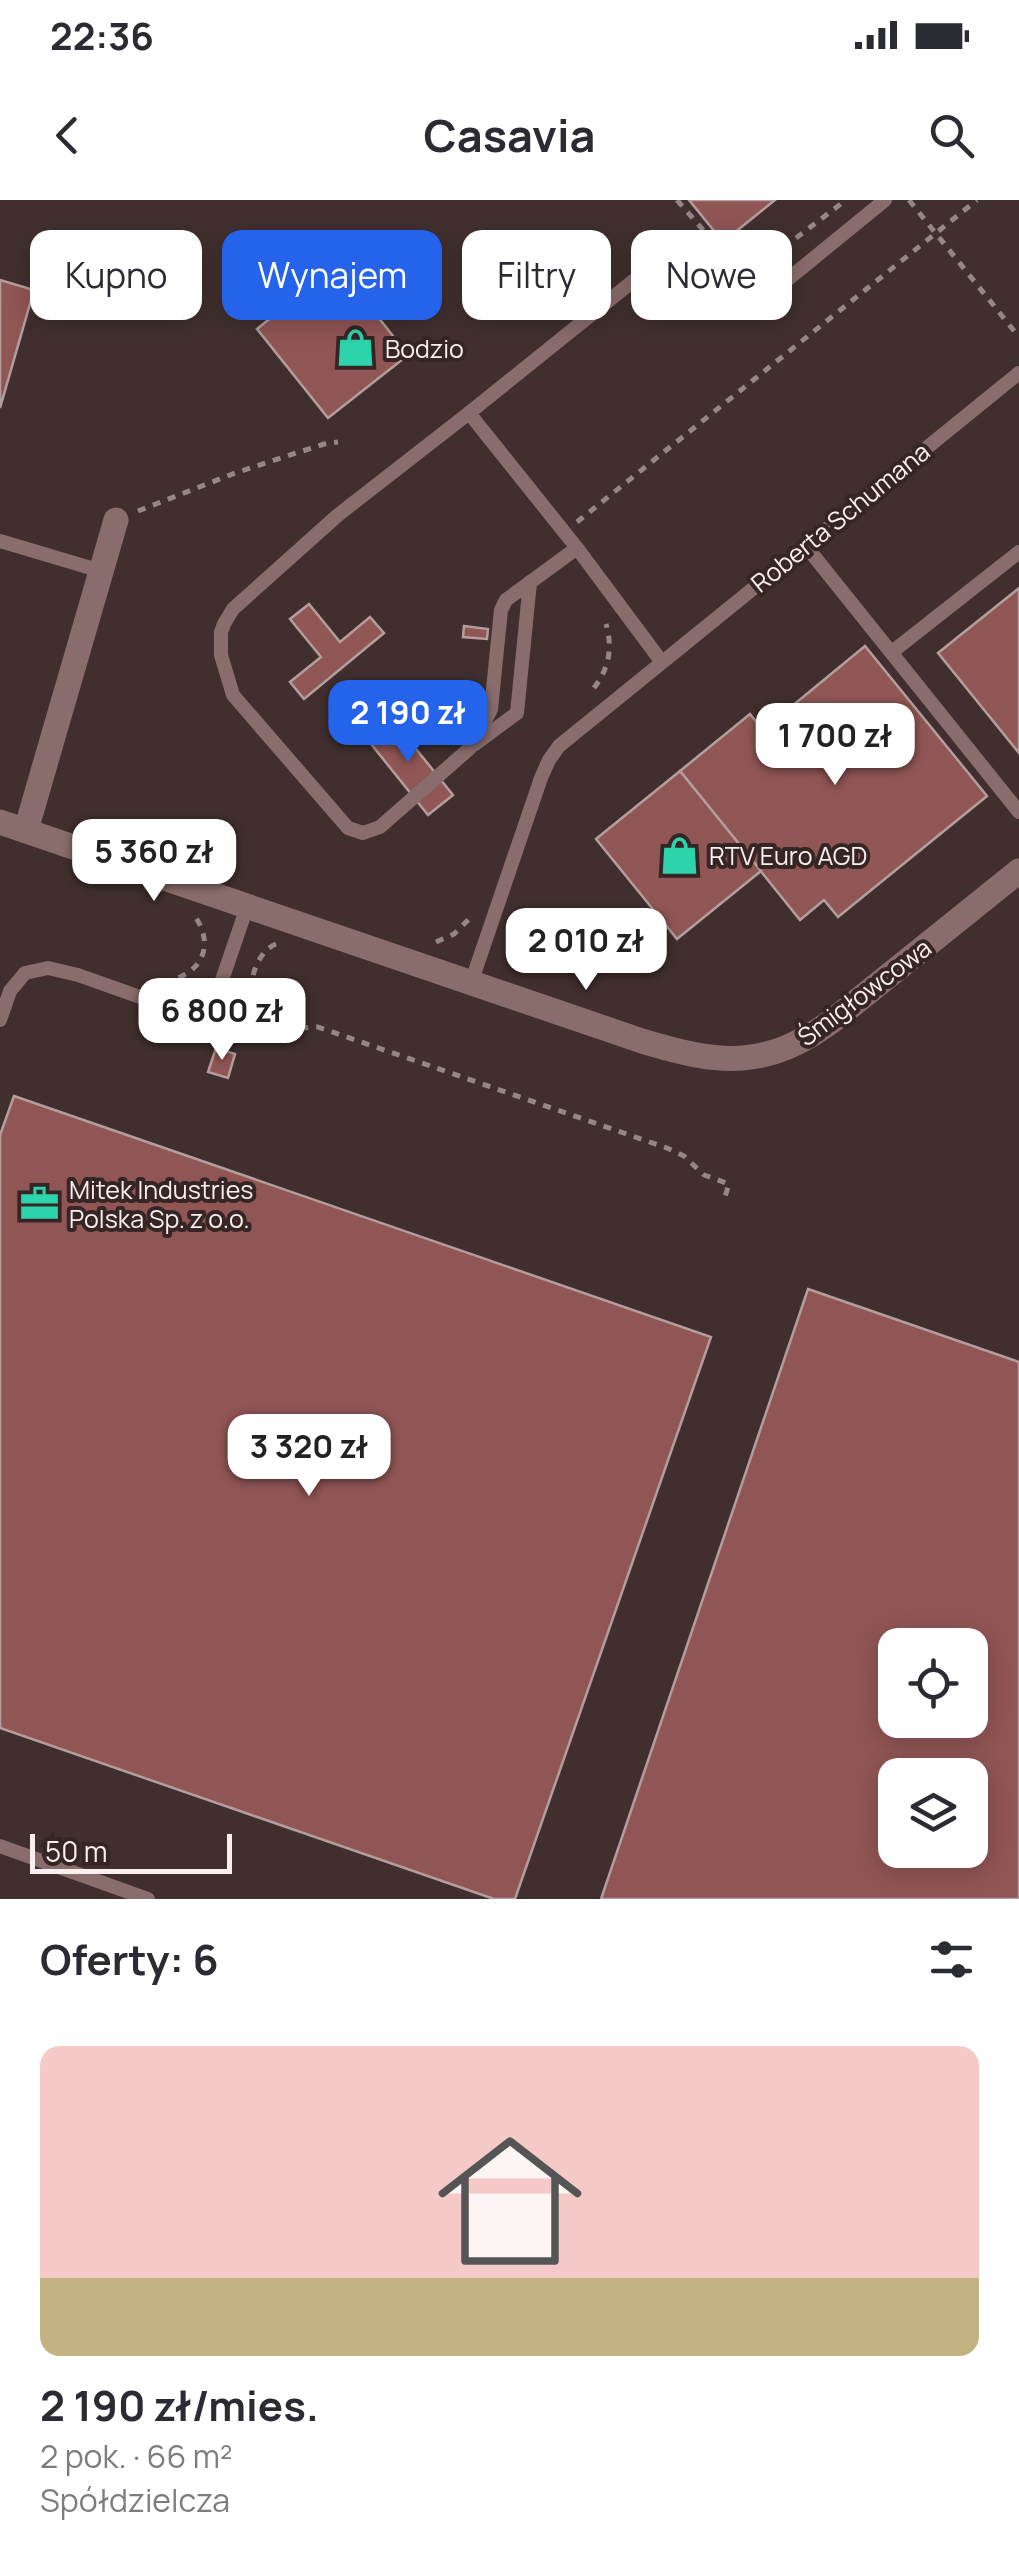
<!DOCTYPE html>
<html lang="pl">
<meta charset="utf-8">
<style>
:root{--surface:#fff;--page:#f2f2f3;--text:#2b2b33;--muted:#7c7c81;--accent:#2563eb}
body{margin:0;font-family:Manrope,sans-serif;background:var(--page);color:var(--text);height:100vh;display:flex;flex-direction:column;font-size:38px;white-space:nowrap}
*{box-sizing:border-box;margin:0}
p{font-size:32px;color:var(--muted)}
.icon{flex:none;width:55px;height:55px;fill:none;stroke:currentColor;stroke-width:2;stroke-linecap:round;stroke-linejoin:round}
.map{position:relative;height:1699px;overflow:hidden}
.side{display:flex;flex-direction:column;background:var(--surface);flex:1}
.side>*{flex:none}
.banner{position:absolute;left:30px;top:30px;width:960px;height:90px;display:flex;gap:20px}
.fabs{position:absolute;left:878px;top:1428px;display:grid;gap:20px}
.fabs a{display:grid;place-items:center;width:110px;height:110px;border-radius:20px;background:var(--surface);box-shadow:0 5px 25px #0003;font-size:50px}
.scale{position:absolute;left:30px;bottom:25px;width:202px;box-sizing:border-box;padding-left:10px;border:5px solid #faeeee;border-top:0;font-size:28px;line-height:35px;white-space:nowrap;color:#faeeee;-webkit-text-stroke:8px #362525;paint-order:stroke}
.price{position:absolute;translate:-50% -85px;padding:0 22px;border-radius:20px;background:#fff;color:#222;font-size:32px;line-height:65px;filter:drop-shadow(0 2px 5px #0008)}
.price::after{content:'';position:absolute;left:50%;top:60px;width:30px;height:22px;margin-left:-15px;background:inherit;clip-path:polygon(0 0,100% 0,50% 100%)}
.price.selected{background:var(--accent);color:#fff}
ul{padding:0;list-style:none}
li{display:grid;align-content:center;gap:20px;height:530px;padding:0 40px}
li span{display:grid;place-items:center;height:310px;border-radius:20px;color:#555}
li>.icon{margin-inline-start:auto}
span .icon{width:180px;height:180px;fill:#fffc;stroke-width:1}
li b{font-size:42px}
h2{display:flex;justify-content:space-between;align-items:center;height:120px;padding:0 40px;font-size:42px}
.pill{padding:0 35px;border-radius:20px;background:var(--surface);box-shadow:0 5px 25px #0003;font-size:35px;line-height:90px}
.pill.selected{background:var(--accent);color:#fff}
.status{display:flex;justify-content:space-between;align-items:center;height:70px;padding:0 50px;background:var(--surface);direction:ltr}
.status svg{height:28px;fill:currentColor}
header{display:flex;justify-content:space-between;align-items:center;height:130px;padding:0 40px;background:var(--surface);font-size:45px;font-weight:700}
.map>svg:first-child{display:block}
.building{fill:#905655;stroke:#b49e9d;stroke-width:2.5;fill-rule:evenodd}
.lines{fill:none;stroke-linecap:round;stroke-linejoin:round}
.path{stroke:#958686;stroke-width:5;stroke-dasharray:8 8;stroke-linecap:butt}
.lane{stroke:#896d6c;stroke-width:14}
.street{stroke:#896d6c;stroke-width:25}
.labels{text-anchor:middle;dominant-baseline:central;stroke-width:8;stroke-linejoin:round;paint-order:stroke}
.poi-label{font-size:25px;fill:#faeeee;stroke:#362525;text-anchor:start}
.street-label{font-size:25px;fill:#faeeee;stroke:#362525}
</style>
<div class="status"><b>22:36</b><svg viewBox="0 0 49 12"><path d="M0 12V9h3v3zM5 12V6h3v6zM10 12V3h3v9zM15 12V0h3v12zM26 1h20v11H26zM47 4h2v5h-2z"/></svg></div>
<header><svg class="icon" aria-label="back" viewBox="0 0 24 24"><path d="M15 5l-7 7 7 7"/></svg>Casavia<svg class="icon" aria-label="search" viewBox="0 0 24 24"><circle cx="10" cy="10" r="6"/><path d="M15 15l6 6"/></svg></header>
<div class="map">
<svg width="1019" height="1699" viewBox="0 0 1019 1699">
<rect width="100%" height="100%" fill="#402f2e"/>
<!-- building -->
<g class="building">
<polygon points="689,0 775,0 723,42"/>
<polygon points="337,65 408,155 328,218 257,129"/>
<polygon points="0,80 34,90 0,208"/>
<polygon points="1019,388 1019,553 938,453"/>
<polygon points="309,404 340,442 370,417 384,433 304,499 290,482 321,457 290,419"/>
<polygon points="464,426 488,429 487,439 463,437"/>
<polygon points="865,446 987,596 838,717 824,700 800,720 680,571 750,514 763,530"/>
<polygon points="388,514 453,595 428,615 363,534"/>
<polygon points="680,571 761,671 677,739 596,639"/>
<polygon points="216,848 235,854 228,878 208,872"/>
<polygon points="14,896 711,1137 515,1699 494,1699 0,1528 0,935"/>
<path d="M 808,1089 L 1019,1162 L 1019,1699 L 601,1699 ZM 895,1445 L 970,1445 L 970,1520 L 895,1520 ZM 895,1575 L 970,1575 L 970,1650 L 895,1650 Z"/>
</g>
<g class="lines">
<!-- path -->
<g class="path">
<polyline points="677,0 725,55 744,70 754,70 846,0"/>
<polyline points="909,0 1019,137"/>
<polyline points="138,311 235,273 324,244 338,242"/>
<polyline points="577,322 977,0"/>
<path d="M 594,488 C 609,468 613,448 606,424"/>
<polyline points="436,742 454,734 471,717"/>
<path d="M 276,744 C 250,754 239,811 270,825 C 287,833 301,827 318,827 L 667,948 L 684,956 L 704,975 L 729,984 L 724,1000"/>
<path d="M 163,782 C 200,776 217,747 194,715"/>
</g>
<!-- lane -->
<g class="lane">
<polyline points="469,213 577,348 661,461"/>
<polyline points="0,341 101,371"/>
<polyline points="805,345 1019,612"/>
<polyline points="577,348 506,400 501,410 491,509 484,523 470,548 380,627 363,633 348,628 233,495 221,455 221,432 224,424 233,409 338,315 469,213 653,65 699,73 734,92 776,89 885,0"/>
<polyline points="892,452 1019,352"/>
<polyline points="475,544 517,513 530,382"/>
<polyline points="471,783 541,578 549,560 559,546 1019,173"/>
<polyline points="0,820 10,791 25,773 48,768 78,775 208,821 247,707"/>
<polyline points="0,1646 148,1699"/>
</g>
<!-- street -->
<g class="street">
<path d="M 0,622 L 642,841 C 721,865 767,870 836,818 L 1019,671"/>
<polyline points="26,630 116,320"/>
</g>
</g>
<!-- icons -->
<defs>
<symbol id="shop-bare" viewBox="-9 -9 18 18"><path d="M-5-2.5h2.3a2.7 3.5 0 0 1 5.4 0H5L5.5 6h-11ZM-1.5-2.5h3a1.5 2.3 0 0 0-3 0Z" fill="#2dd4ab" stroke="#362525" stroke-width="2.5" paint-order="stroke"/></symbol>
<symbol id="office-bare" viewBox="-9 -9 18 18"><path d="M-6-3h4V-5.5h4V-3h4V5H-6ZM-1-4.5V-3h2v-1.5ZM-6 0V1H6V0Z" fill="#2dd4ab" stroke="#362525" stroke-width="2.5" paint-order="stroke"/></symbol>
</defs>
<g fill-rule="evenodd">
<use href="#shop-bare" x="328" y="120" width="55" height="55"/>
<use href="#shop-bare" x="652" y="628" width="55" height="55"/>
<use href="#office-bare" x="12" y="976" width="55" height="55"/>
</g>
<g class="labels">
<!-- poi labels -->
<g class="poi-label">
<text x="385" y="148">Bodzio</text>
<text x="709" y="655">RTV Euro AGD</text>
<text x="69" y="989">Mitek Industries<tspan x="69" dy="29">Polska Sp. z o.o.</tspan></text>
</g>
<!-- street labels -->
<g class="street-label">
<text transform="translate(840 317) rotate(-39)">Roberta Schumana</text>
<text transform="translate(864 792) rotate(-37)">Śmigłowcowa</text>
</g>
</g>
</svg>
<div class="fabs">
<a><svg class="icon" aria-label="locate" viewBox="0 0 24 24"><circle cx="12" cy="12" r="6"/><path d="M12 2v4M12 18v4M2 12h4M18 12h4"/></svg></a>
<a><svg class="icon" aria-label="layers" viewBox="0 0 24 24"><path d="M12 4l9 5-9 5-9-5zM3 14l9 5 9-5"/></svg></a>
</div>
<div class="scale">50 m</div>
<b class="price selected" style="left:408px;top:565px">2 190 zł</b>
<b class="price" style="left:835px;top:588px">1 700 zł</b>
<b class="price" style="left:154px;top:704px">5 360 zł</b>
<b class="price" style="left:586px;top:793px">2 010 zł</b>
<b class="price" style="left:222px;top:863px">6 800 zł</b>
<b class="price" style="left:309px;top:1299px">3 320 zł</b>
<div class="banner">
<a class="pill">Kupno</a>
<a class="pill selected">Wynajem</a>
<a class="pill">Filtry</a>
<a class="pill">Nowe</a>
</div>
</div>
<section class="side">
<h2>Oferty: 6<svg class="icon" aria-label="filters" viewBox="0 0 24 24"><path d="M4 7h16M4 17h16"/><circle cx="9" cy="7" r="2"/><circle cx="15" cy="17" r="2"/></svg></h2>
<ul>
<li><span style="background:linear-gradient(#f6c9c9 75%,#c2b280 0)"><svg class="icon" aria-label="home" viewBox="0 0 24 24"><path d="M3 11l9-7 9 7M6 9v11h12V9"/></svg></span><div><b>2 190 zł/mies.</b><p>2 pok. · 66 m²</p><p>Spółdzielcza</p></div></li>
</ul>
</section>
